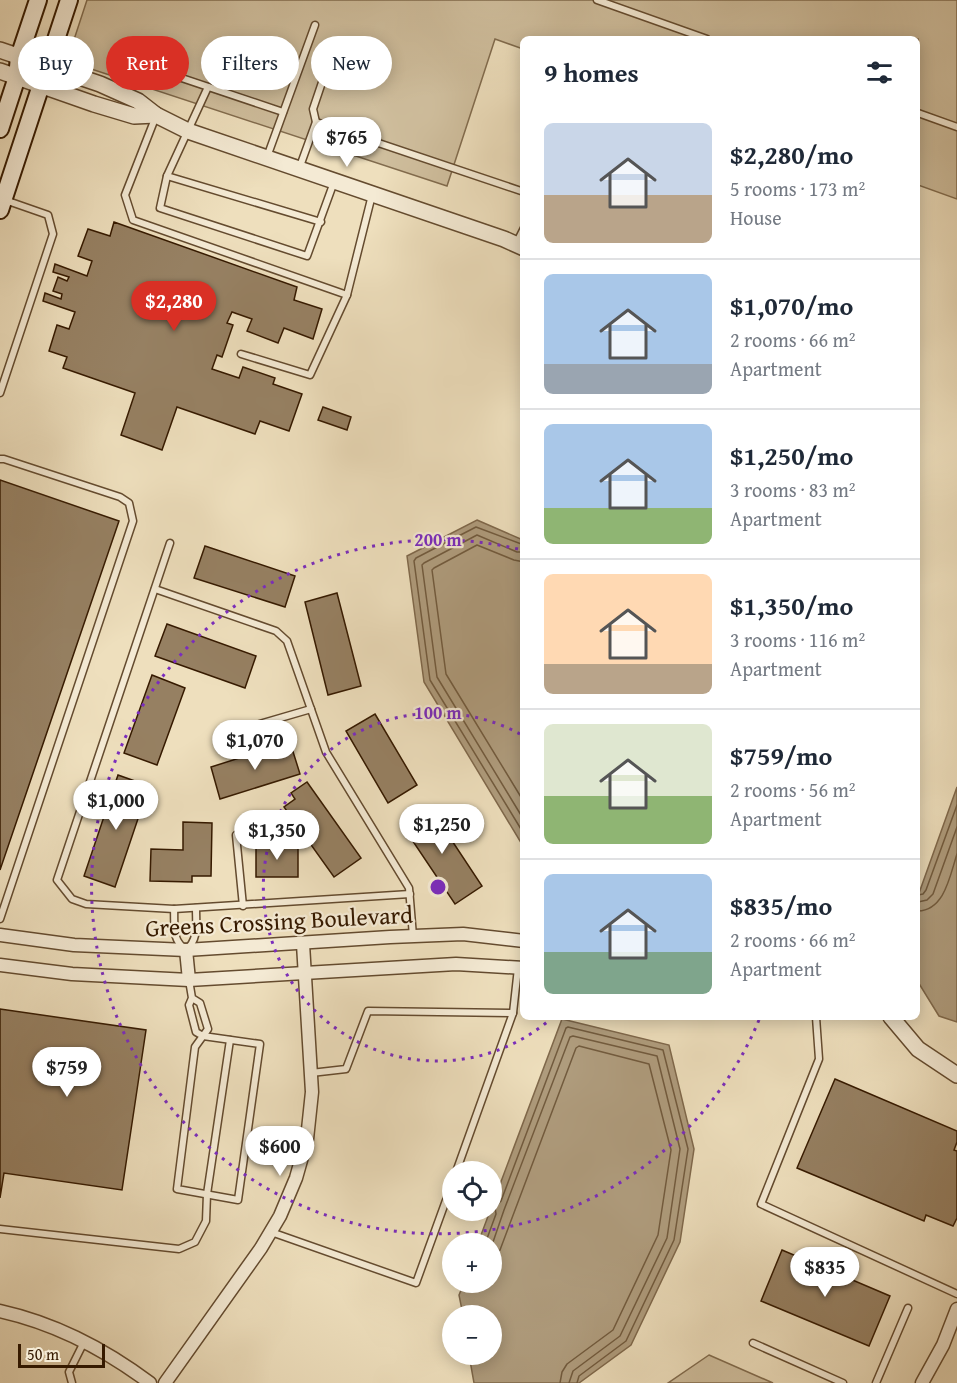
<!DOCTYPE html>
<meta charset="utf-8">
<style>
:root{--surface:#fff;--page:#f6f6f7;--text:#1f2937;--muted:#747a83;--line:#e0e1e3;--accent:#d93025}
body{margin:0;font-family:"Gentium Book Plus",serif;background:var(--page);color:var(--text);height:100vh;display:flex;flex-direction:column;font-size:22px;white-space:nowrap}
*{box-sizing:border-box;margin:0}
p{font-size:20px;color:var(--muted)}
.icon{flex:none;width:33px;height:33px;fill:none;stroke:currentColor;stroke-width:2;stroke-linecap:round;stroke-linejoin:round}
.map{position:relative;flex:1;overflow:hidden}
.details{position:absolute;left:520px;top:36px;width:400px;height:984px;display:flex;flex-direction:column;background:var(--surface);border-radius:9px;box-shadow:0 3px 15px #0003}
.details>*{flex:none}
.hud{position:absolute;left:18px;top:36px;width:412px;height:54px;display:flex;gap:12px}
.fabs{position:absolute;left:442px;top:1161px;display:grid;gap:12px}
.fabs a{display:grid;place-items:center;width:60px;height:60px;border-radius:50%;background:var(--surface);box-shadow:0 3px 15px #0003;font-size:30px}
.scale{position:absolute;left:18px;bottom:15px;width:87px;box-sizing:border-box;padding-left:6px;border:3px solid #361a00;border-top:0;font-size:16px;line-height:21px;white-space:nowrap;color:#361a00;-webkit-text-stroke:4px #f4ead4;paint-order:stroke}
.price{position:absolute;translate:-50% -51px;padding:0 14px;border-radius:21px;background:#fff;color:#222;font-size:20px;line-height:39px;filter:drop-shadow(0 2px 3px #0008)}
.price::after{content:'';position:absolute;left:50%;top:36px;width:18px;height:14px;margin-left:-9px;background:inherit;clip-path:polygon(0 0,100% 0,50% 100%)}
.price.selected{background:var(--accent);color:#fff}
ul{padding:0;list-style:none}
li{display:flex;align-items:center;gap:18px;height:150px;padding:0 24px}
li+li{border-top:2px solid var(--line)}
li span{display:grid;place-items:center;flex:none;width:168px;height:120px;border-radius:9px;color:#555}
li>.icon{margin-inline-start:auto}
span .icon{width:72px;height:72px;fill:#fffc;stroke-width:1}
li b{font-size:26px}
h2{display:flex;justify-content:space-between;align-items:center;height:72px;padding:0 24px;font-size:26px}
.tag{padding:0 21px;border-radius:27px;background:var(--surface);box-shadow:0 3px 15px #0003;font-size:21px;line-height:54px}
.tag.selected{background:var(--accent);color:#fff}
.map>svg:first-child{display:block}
.green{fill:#cfbe9d;stroke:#826c4e;stroke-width:1.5}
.water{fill:#af9c7d;stroke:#7f684b;stroke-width:1.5}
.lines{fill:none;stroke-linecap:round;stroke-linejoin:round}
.shore{stroke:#725b3e;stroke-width:1.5}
.building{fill:#968062;stroke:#361a00;stroke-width:1.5}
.service-casing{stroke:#644b2f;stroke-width:9}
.minor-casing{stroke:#644b2f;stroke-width:15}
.tertiary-casing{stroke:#644b2f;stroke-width:18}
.secondary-casing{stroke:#361a00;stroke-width:20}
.service{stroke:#f4ead4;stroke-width:6}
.minor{stroke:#f4ead4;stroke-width:12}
.tertiary{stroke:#f4ead4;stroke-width:15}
.secondary{stroke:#f4ead4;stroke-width:16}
.ring{fill:none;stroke:#7b2cbf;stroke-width:3;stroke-dasharray:3 6}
.labels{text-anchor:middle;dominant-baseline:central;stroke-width:4.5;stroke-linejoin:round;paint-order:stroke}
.street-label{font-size:24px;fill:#361a00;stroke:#f4ead4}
.centre{fill:#7b2cbf;stroke:#f4ead4;stroke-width:3}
.ring-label{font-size:18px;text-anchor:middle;font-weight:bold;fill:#7b2cbf;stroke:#f4ead4;stroke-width:4.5;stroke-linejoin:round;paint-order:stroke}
</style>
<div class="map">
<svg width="957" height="1383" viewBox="0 0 957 1383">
<rect width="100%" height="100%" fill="#eedfbd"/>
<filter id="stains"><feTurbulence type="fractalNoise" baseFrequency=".00333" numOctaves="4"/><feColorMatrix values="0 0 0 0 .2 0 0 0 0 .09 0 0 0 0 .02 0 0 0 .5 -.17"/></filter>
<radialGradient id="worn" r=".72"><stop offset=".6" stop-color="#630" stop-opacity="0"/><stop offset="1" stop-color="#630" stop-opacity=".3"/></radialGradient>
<!-- green -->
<g class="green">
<polygon points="87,0 957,0 957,199 918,185 918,39 524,39 523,49 495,39 447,186 67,61"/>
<polygon points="709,1355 773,1383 668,1383"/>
</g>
<!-- water -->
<g class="water">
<polygon points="477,520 523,540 523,846 424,682 407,556"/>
<polygon points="957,787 957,1022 939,1016 918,982 918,896"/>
<polygon points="562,1019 669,1045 694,1149 680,1242 631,1345 579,1383 474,1383 469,1355 492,1354 492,1316 463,1315 459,1295 464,1283 492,1282 492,1244 478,1243"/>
</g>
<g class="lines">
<!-- shore -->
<g class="shore">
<polyline points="524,545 476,527 416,558 414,561 430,680 524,834"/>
<polyline points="524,552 517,552 477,535 424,563 422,565 437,677 524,820"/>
<polyline points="524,562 514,560 477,545 434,568 432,570 446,674 524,802"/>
<polyline points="918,895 923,894 926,890 957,805"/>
<polyline points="918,902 927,900 933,894 957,827"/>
<path d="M 918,911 C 945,910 950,875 957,854"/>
<polyline points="485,1244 496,1214 495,1207 501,1201 566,1028 568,1027 663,1050 688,1149 674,1240 626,1341 579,1376 577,1383"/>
<polyline points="492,1245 504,1210 570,1037 573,1036 657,1056 680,1149 667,1238 620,1336 573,1371 569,1383"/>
<polyline points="492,1261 500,1250 576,1048 579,1046 649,1064 671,1150 658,1235 613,1330 567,1364 562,1372 560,1383"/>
</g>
</g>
<!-- building -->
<g class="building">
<polygon points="114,222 297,287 294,300 322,309 313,339 284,328 278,343 247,331 252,319 232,312 227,323 233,325 222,357 217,355 212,369 239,378 243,367 275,378 273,384 302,394 289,431 260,421 255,434 177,407 162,450 121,435 135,393 63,368 67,357 49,351 57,325 69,329 75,312 43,301 45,293 61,299 62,294 53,291 58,277 67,281 69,277 53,272 55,264 87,276 92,261 78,256 88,229 110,236"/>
<polygon points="323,407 351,417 347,430 318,420"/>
<polygon points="0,480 119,521 0,870"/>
<polygon points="205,546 295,576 285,607 194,578"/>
<polygon points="337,593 361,686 328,695 305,602"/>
<polygon points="167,624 256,656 245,688 155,656"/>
<polygon points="152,675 185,688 157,765 124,753"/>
<polygon points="375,714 417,785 388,803 346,731"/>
<polygon points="290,742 300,774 220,799 211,767"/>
<polygon points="118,775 149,786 115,887 84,876"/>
<polygon points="307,782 361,858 334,877 284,807 295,799 291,793"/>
<polygon points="429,806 482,886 455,904 402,825"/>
<polygon points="183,822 212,823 211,876 192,876 192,882 150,881 151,849 183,850"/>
<rect x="256" y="844" width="42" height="33"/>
<polygon points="0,1009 146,1030 122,1190 4,1173 0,1198"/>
<polygon points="835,1079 957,1131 957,1142 954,1150 957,1151 957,1218 953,1226 926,1215 924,1221 797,1168"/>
<polygon points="782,1250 890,1296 869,1346 761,1301"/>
</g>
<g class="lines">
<defs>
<g id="service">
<polyline points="597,0 707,39"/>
<polyline points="128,60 283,112"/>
<polyline points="208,87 167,176 160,208 307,256 334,182"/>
<polyline points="918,113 957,127"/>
<polyline points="156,116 125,195 133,220 347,295"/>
<polyline points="316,122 313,109 335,44"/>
<polyline points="267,157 315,25"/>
<polyline points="299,169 316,122 524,192"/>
<polyline points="167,176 321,222"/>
<polyline points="516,244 524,228"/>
<polyline points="241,354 310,375 347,295 372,195"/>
<polyline points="0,393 53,234 48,215 5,200"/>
<polyline points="0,459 4,459 120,497 129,503 133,521 0,919"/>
<polyline points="170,543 57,880 72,899 86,904 174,909 410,894"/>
<polyline points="155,589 276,631 287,641 326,752 409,888 413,936"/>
<polyline points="239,730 311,709"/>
<polyline points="236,835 243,906"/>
<path d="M 174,909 C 175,926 171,939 186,950 C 199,939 196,924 196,908"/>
<polyline points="189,980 192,998 189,1005 196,1032 203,1036 260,1044 238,1200 177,1189 195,1047 208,1029 200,1003 192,998"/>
<polyline points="816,1017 819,1059 761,1204 957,1294"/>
<polyline points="311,1073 346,1069 368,1011 513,1013 518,968"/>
<polyline points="456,1172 513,1013"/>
<polyline points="0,1229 179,1249 195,1242 206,1221 207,1194 230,1040"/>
<polyline points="271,1232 416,1283 453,1181"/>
<polyline points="753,1343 843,1383"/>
<polyline points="72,1383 69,1372 84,1342"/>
<polyline points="876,1383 908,1308"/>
</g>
<g id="minor">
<polyline points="0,935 74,945 186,950 390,937 463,934 524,941"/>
<polyline points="186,950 189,980"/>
<polyline points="0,965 72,974 189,980 456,964 524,968"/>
<path d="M 0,1311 C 54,1323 106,1350 150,1383"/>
<polyline points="165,1383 261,1248 280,1216 296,1178 307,1139 312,1092 303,944"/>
<polyline points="922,1383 943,1345 957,1309"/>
</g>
<g id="tertiary">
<polyline points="0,50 100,84 138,101 156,115 188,131 504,239 524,248"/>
<polyline points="0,71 94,104 134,116 156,115"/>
<polyline points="891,1017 918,1049 957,1075"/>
</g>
<g id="secondary">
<polyline points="0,129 17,77 19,57 38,0"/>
<polyline points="0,210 69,0"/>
</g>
</defs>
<!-- service casing -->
<use href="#service" class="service-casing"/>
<!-- minor casing -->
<use href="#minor" class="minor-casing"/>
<!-- tertiary casing -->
<use href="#tertiary" class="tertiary-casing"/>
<!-- secondary casing -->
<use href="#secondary" class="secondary-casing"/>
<!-- service -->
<use href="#service" class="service"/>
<!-- minor -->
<use href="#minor" class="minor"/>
<!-- tertiary -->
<use href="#tertiary" class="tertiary"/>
<!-- secondary -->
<use href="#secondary" class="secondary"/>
</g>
<!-- distance rings -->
<g class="ring">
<path d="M553 1017A174 174 0 1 1 522 735"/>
<path d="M759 1020A347 347 0 1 1 522 550"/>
</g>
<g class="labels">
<!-- street labels -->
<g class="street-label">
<text transform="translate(279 921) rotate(-3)">Greens Crossing Boulevard</text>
</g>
</g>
<circle cx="438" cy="887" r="9" class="centre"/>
<g class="ring-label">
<text x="438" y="546">200 m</text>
<text x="438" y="719">100 m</text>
</g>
<rect width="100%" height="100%" filter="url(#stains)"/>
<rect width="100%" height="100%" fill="url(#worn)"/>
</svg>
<div class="fabs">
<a><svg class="icon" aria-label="locate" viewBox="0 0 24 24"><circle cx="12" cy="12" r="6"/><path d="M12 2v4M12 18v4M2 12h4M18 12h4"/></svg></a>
<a>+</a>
<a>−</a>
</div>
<div class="scale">50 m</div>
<b class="price" style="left:347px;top:168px">$765</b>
<b class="price selected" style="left:174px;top:332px">$2,280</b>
<b class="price" style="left:255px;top:771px">$1,070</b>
<b class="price" style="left:116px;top:831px">$1,000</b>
<b class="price" style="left:442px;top:855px">$1,250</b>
<b class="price" style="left:277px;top:861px">$1,350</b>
<b class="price" style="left:67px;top:1098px">$759</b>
<b class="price" style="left:280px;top:1177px">$600</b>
<b class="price" style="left:825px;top:1298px">$835</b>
<div class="hud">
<a class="tag">Buy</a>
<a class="tag selected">Rent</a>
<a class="tag">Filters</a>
<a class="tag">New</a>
</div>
<section class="details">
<h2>9 homes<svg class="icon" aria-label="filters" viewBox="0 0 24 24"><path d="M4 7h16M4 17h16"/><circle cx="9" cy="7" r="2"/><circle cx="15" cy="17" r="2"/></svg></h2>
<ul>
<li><span style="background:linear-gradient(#c9d6e8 60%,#b9a48a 0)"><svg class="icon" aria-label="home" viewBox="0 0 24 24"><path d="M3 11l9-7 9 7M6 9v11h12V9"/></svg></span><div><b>$2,280/mo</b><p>5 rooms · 173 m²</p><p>House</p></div></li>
<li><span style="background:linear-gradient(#a9c7e8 75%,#9aa5b1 0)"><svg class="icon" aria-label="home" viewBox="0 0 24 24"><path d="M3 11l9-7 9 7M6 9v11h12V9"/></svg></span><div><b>$1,070/mo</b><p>2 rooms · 66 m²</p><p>Apartment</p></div></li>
<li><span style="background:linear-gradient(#a9c7e8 70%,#8fb573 0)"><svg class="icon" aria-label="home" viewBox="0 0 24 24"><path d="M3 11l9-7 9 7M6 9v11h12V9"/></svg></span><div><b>$1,250/mo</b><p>3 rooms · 83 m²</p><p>Apartment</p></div></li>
<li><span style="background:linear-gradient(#ffd9b3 75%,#b9a48a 0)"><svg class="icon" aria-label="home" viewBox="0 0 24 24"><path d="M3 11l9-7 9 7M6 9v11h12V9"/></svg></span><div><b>$1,350/mo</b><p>3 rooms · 116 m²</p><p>Apartment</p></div></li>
<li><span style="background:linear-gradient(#dfe7d0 60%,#8fb573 0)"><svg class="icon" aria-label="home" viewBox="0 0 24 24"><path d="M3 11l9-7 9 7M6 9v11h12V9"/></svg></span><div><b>$759/mo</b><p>2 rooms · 56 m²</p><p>Apartment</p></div></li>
<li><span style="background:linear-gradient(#a9c7e8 65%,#7fa58c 0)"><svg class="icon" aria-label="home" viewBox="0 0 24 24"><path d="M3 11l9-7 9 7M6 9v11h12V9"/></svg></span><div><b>$835/mo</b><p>2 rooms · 66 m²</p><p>Apartment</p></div></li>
</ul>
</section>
</div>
